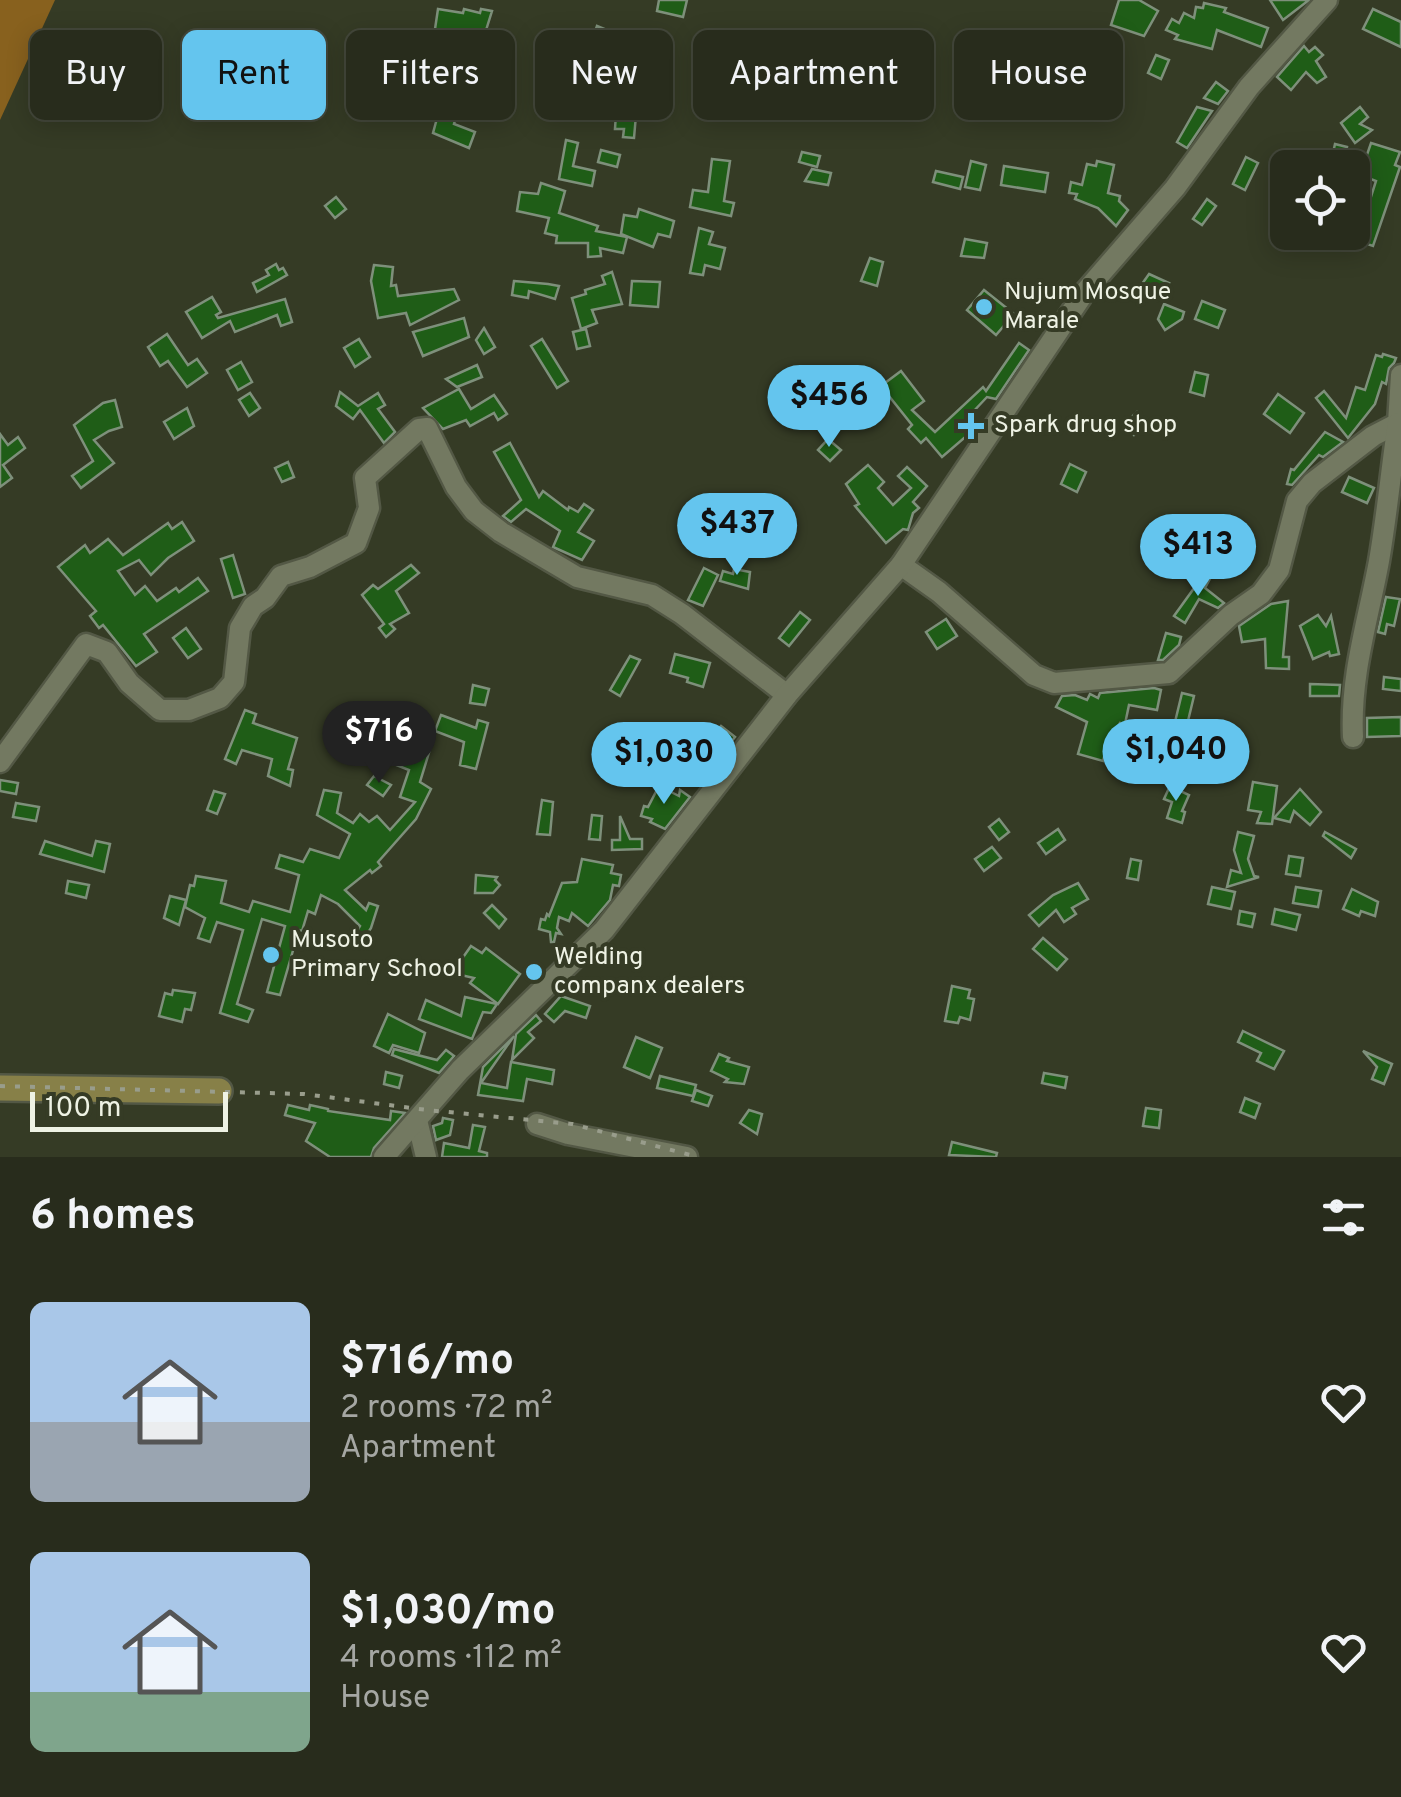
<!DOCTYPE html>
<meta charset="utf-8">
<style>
:root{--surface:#282c1c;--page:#343829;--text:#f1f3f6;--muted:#a5a7a3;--line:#44483b;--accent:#64c5ee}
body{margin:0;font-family:Overpass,sans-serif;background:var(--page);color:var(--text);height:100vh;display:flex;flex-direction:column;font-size:38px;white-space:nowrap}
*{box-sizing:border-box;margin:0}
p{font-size:32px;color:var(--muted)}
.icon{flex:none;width:55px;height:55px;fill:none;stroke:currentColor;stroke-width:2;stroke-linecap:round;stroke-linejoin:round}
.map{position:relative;height:1157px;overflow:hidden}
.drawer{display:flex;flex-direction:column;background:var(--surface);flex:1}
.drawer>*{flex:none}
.banner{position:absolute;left:30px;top:30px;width:1342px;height:90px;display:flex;gap:20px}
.buttons{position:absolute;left:1270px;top:150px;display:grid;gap:20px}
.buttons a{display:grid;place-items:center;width:100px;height:100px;border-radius:15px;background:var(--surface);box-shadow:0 5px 25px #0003,0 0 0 2px var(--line);font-size:50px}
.scale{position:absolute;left:30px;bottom:25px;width:198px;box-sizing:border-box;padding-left:10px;border:5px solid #eef2e4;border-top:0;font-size:28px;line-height:35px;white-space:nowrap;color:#eef2e4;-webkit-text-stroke:8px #353b25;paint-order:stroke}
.price{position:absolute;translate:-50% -85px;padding:0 22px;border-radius:35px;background:var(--accent);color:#111;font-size:32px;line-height:65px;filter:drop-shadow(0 2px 5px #0008)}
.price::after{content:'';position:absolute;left:50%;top:60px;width:30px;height:22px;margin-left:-15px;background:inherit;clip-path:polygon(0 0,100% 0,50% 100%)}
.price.active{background:#222;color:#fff}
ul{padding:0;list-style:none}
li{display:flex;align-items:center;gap:30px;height:250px;padding:0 30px}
li span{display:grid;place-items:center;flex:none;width:280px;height:200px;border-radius:15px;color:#555}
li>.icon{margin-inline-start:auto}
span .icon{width:120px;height:120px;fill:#fffc;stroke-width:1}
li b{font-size:42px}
h2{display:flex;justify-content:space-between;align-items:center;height:120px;padding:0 30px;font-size:42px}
.tag{padding:0 35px;border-radius:15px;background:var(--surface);box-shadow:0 5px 25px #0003,0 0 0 2px var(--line);font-size:35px;line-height:90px}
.tag.active{background:var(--accent);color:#111}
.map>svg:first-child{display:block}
.forest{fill:#88611e}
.building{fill:#1f5d17;stroke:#7e907b;stroke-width:2.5}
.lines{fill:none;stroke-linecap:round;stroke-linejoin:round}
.minor-casing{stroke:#535845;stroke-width:25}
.major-casing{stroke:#535845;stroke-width:30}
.minor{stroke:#737961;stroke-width:20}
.major{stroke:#878048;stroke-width:25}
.rail{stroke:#999d8c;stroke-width:4;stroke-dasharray:5 10;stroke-linecap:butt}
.poi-dot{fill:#64c5ee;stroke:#353b25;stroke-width:4}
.labels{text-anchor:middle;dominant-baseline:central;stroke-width:8;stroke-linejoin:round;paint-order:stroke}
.poi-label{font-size:25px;fill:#eef2e4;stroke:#353b25;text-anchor:start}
</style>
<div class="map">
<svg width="1401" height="1157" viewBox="0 0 1401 1157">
<rect width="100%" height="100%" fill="#353b25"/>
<!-- forest -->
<polygon class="forest" points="0,0 55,0 0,120"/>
<!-- building -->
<g class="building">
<polygon points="659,0 687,0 683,17 657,11"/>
<polygon points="1119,0 1139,0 1158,11 1144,36 1111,25"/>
<polygon points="1270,0 1309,0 1283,20"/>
<polygon points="1204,3 1226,8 1224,12 1268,28 1261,47 1217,30 1212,49 1175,39 1178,35 1166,30 1172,19 1179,23 1184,13 1194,18 1196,7 1203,8"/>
<polygon points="438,9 463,13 464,9 480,13 481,9 492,11 482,43 453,37 450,53 432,49"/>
<polygon points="1373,9 1401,22 1401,47 1363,29"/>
<polygon points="597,26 624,37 617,54 591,43"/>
<polygon points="1059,30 1092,41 1079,71 1059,63 1063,55 1053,53"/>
<polygon points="872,40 890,58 883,66 864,49"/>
<polygon points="1304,46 1309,52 1315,47 1323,55 1316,61 1326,77 1317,83 1306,72 1291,90 1277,77"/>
<polygon points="415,47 434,52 431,66 411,61"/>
<polygon points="476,52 510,63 507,73 473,60"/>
<polygon points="1156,55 1169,60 1161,79 1148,73"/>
<polygon points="617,74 649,83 646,94 614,86"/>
<polygon points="1216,82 1228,91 1218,104 1204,98"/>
<polygon points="1197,107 1212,111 1187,148 1177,142"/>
<polygon points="1360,107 1368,117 1360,124 1372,130 1355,143 1341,123"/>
<polygon points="439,111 457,113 454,124 475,132 469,148 433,133"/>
<polygon points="616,113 636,115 634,138 623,137 624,129 615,129"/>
<polygon points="566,140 578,143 573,166 595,171 592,186 559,179"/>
<polygon points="1371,143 1400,152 1395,165 1400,167 1373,246 1361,242 1368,217 1352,213 1355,195 1370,200 1376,181 1360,175"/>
<polygon points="1335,144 1347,147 1343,168 1330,166"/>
<polygon points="601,150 620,155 617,167 598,162"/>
<polygon points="802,152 820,156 817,167 799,162"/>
<polygon points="1246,157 1258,163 1245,190 1233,184"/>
<polygon points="712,159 730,161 724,201 734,203 731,216 690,207 693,190 708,192"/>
<polygon points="971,161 986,165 980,190 965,187"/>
<polygon points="1097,161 1114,165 1108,193 1120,196 1119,201 1128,210 1116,226 1098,208 1075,199 1077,194 1069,193 1071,182 1082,185 1087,164 1096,166"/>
<polygon points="1004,166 1048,173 1045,192 1001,185"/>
<polygon points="812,169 831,173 828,185 805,181"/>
<polygon points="936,171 963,177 960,189 933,182"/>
<polygon points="541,183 565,191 559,213 598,226 596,231 627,237 623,253 600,248 601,256 588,257 588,243 556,243 557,236 545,233 549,218 517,211 520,192 538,194"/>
<polygon points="336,197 346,209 335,218 325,206"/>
<polygon points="1207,199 1216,206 1202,225 1193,219"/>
<polygon points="639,209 674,221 670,237 658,234 653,247 621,234 624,215 637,217"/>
<polygon points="699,228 713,232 709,244 725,248 720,269 705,265 703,275 690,273"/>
<polygon points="965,239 987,243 984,258 961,256"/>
<polygon points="870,258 883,262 877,286 861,281"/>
<polygon points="276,264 279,270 283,268 287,275 257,292 253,283 269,275 266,270"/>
<polygon points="374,265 393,267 391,286 396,285 398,296 454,289 459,300 410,325 406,313 378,318 371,281"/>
<polygon points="612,272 622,304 592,310 597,323 581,329 572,298 586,294 585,290 605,284 602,276"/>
<polygon points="1149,274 1169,283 1160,296 1142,284"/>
<polygon points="514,281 548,284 559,286 555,299 529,291 528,298 512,295"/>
<polygon points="632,281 660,282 658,307 630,305"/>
<polygon points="984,290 1014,314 996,335 967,310"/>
<polygon points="212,297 221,312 216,315 218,318 285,299 292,322 281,326 277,315 235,332 230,321 202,338 186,312"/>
<polygon points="1202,301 1225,310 1218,328 1195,319"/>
<polygon points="1164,304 1184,312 1182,319 1165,330 1158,319"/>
<polygon points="464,318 469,337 423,356 413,332"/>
<polygon points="484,328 495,347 484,354 476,340"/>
<polygon points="586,329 590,346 577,349 573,332"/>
<polygon points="167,334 188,365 197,359 207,373 187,387 168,361 160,366 148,347"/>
<polygon points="359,339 370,357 355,367 344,348"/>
<polygon points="542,339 568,381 557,388 531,346"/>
<polygon points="1019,343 1029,350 996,399 987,397 971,414 979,424 977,427 942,457 926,438 921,443 908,429 912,425 881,386 901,371 924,401 912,410 935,432 983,387 986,391"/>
<polygon points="1383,354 1396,358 1394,363 1389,368 1386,384 1382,382 1375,404 1348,438 1316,398 1324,391 1346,418 1356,387 1365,390 1376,355 1382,357"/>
<polygon points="241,362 252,382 238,390 227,370"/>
<polygon points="477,365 482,377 457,387 446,379"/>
<polygon points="1195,372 1208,375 1204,396 1190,392"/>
<polygon points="459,389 471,409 494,395 507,414 498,420 494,413 470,426 466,420 443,429 423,408"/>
<polygon points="340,392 358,406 378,393 385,405 378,409 395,432 384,443 360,410 353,419 336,406"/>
<polygon points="250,393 260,408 249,416 239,400"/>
<polygon points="1278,394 1304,413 1290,433 1264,414"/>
<polygon points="115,400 122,427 109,431 94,440 114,463 81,488 72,476 93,461 74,425 103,403"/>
<polygon points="187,408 194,426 174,439 164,422"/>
<polygon points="1137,412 1147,424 1134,435 1124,424"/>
<polygon points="1325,432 1343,442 1323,457 1319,455 1292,485 1287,484 1291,469 1294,470"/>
<polygon points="0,434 8,445 18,437 25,448 3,465 12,478 0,487"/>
<polygon points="828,439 841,450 830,461 818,450"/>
<polygon points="510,443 539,497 543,491 568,510 569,507 578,512 584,504 593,510 578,532 594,541 582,560 553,547 560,531 526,509 511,522 503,516 521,500 494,452"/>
<polygon points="288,462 294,477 282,482 275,468"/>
<polygon points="1070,464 1086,472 1077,492 1061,484"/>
<polygon points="868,465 884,482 878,488 893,505 911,488 898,476 907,467 927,486 913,502 919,508 913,513 908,530 903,529 886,543 855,506 859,504 846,484"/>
<polygon points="1349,477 1374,488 1367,503 1342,492"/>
<polygon points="182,522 194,541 168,558 151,575 139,560 118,571 135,595 145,586 157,601 176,588 179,592 198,578 208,591 144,634 157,652 136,666 103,625 99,628 90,616 96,611 58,567 85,545 90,553 108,539 123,555 168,523 172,529"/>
<polygon points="233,555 245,594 233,598 221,559"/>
<polygon points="411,565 419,573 396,591 409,613 390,624 395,629 386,637 379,628 384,624 362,595 373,585 378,589"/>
<polygon points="704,568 718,575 703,606 688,600"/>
<polygon points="734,569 750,572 748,589 720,581 723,571 733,574"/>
<polygon points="1205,573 1211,577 1205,588 1224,603 1218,608 1199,599 1185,623 1174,616"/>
<polygon points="1386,597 1400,599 1394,626 1387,624 1385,634 1378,632"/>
<polygon points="1288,601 1283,657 1289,657 1289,669 1266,668 1265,639 1242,642 1239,626 1271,604"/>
<polygon points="800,612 810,620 789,646 779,638"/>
<polygon points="1318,615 1326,626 1331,616 1339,654 1330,656 1329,652 1313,659 1300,626"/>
<polygon points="946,619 957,636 937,649 926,632"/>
<polygon points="186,628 201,649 188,658 173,638"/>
<polygon points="1166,633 1181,637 1179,645 1163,660 1158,660"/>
<polygon points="675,654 710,663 703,687 687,682 688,678 670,673"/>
<polygon points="630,656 640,660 620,696 610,690"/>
<polygon points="1384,677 1401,679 1401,691 1383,689"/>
<polygon points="1310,684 1340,685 1339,696 1310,696"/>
<polygon points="473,685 489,689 485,705 470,703"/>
<polygon points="1154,688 1161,690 1157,710 1129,705 1125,724 1120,723 1110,746 1107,745 1103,761 1078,754 1087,722 1056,707 1062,696 1075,695 1087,700 1090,694 1098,698 1100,693"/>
<polygon points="1182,693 1194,696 1187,725 1175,722"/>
<polygon points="345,708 363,712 358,736 340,732"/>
<polygon points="245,710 256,714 253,723 297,738 288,769 293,770 290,786 268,776 272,759 242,750 236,764 225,759"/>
<polygon points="441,715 476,728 478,720 488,723 476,769 460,765 464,742 435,731"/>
<polygon points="1401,717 1401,736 1367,737 1367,718"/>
<polygon points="721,726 735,737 720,756 706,744"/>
<polygon points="379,730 431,746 420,782 431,789 416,819 378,862 381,866 372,873 370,870 345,890 366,910 369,903 378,906 371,928 361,944 353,938 360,926 338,904 321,895 315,914 308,911 302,931 299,930 280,995 267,992 285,926 262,919 237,1004 253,1010 248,1022 220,1013 243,930 217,922 210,942 198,938 205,918 185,907 190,885 194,886 196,876 226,881 221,903 249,912 253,901 290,912 299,875 276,868 280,855 303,862 310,849 339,858 350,834 317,815 324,790 341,793 337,813 353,823 360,814 369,822 377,816 390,830 415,802 400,797 409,770 371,755"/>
<polygon points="668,731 680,736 677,754 664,752"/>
<polygon points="1201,738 1204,752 1175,759 1171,745"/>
<polygon points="374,776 391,785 383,796 367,785"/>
<polygon points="0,780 18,783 16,794 0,791"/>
<polygon points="1253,782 1277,786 1272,824 1257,823 1261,812 1248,810"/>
<polygon points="659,786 679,796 680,790 690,797 665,829 650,822 652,819 641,816 644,806 648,807"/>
<polygon points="1170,786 1189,795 1182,811 1185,812 1182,823 1167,818 1172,802 1164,799"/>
<polygon points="1300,789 1321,812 1310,825 1294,811 1290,822 1274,818"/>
<polygon points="214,791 225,794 217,814 207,810"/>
<polygon points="542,800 553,802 550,835 537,834"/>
<polygon points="16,803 39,807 36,821 13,817"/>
<polygon points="592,815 602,816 600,840 589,839"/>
<polygon points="620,816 630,839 642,839 642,849 612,850 612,840 620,840"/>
<polygon points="999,819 1009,832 999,840 989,827"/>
<polygon points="1058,829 1065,840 1046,854 1038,843"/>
<polygon points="1238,832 1254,836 1248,859 1254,876 1259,877 1227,887 1231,870 1241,873 1234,850"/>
<polygon points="1325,832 1356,849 1351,858 1323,836"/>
<polygon points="45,841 92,856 96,841 110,844 104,872 40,854"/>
<polygon points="992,847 1001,858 984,871 975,859"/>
<polygon points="1289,856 1303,858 1300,876 1286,874"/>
<polygon points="582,859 613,865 611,873 621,875 619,886 613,885 610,900 588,926 572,913 569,921 559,917 557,928 561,934 556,933 554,942 551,942 550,932 539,929 541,919 545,920 547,914 549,916 562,883 577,882"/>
<polygon points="1131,859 1141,861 1138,880 1127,878"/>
<polygon points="476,875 497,877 495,880 500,885 493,893 475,893"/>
<polygon points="68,881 89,885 86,898 66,893"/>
<polygon points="1078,883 1088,899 1072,908 1076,914 1064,922 1056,910 1039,926 1029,915 1053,895"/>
<polygon points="1212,887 1235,892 1231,909 1208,904"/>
<polygon points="1296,887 1321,891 1318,907 1293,903"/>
<polygon points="1352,889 1378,902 1375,916 1361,911 1359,916 1343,909"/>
<polygon points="170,896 186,900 179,925 164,918"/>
<polygon points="492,905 506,919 499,928 484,913"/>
<polygon points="1275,909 1300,915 1296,930 1272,924"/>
<polygon points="1240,911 1255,914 1252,927 1238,924"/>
<polygon points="1043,938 1067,959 1057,970 1033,949"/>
<polygon points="471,946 482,953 486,948 520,974 498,1004 470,983 474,978 452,973"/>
<polygon points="952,986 970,990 968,998 974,999 970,1020 960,1017 958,1023 945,1021"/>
<polygon points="173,990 195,993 191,1010 185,1009 182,1022 159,1016 165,993 172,995"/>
<polygon points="561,996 590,1006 586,1018 565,1011 554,1022 545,1014"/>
<polygon points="465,997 497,1004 491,1013 483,1012 472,1039 419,1019 426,1000 461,1016"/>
<polygon points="388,1014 425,1033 419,1053 393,1045 389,1053 374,1046"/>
<polygon points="536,1015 541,1021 528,1032 534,1038 512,1060 516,1034"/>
<polygon points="1243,1031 1284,1051 1274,1069 1257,1061 1261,1053 1238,1042"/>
<polygon points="514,1036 481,1083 507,1088 511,1062 554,1070 552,1084 527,1079 523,1101 478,1095 483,1067"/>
<polygon points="636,1037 662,1048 650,1078 624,1067"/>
<polygon points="394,1049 437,1060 446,1050 454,1056 439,1073 392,1055"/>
<polygon points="1363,1051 1392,1064 1384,1084 1372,1079 1377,1067"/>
<polygon points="719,1054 729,1058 727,1061 749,1067 744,1084 725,1082 728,1079 711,1071"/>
<polygon points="386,1072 402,1076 399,1088 384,1084"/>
<polygon points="1044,1073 1067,1077 1065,1088 1042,1083"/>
<polygon points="660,1076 696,1085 693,1096 657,1088"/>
<polygon points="696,1090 712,1096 708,1106 692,1101"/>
<polygon points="1245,1098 1260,1104 1255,1118 1240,1112"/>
<polygon points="288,1105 309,1110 310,1105 328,1109 328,1111 390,1120 391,1111 405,1113 374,1148 371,1157 330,1157 306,1141 315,1123 285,1115"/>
<polygon points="1146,1108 1161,1110 1159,1128 1143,1126"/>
<polygon points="749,1110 762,1114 757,1134 740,1123"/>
<polygon points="443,1118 453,1120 450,1135 436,1140 433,1126 442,1123"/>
<polygon points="473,1125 485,1127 479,1151 487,1153 487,1157 442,1157 444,1143 469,1148"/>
<polygon points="952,1142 997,1153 996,1157 949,1155"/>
</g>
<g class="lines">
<defs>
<g id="minor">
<polyline points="901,565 939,592 1034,675 1054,683 1169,673 1231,615 1261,594 1279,570 1297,501 1312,483 1373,436 1398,423 1401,375"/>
<path d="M 1353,737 C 1350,675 1368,621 1379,561 C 1387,515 1391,469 1398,423"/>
<polyline points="0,762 86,644 107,652 129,683 160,710 189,710 220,698 234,682 240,628 253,606 265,598 281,576 310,567 356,543 369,508 365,478 419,429 427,428 456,487 474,511 501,532 577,577 652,595 682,614 787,695"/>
<polyline points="417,1120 426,1157"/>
<polyline points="537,1124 568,1134 687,1157"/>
<polyline points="384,1157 460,1070 604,930 787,695 901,565 1084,293 1175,188 1249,87 1327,0"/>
</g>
<polyline id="major" points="0,1088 219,1091"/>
</defs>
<!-- minor casing -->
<use href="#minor" class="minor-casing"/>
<!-- major casing -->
<use href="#major" class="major-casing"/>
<!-- minor -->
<use href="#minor" class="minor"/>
<!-- major -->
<use href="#major" class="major"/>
<!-- rail -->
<polyline class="rail" points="0,1086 304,1094 427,1110 572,1124 698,1157"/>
</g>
<!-- markers -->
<g class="poi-dot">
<circle cx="984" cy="307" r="10"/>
<path d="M966 411h10v10h10v10h-10v10h-10v-10h-10v-10h10z"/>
<circle cx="271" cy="955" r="10"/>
<circle cx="534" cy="972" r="10"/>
</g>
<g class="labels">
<!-- poi labels -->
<g class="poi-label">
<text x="1004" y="293">Nujum Mosque<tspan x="1004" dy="29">Marale</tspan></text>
<text x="994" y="426">Spark drug shop</text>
<text x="291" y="941">Musoto<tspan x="291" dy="29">Primary School</tspan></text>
<text x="554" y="958">Welding<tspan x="554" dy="29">companx dealers</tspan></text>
</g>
</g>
</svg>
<div class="buttons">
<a><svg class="icon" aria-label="locate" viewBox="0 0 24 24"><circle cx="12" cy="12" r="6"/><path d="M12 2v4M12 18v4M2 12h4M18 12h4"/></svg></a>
</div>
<div class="scale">100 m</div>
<b class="price" style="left:829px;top:450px">$456</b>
<b class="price" style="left:737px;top:578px">$437</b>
<b class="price" style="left:1198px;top:599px">$413</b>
<b class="price active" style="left:379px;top:786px">$716</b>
<b class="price" style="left:1176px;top:804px">$1,040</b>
<b class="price" style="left:664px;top:807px">$1,030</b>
<div class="banner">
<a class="tag">Buy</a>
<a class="tag active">Rent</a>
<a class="tag">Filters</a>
<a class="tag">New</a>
<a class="tag">Apartment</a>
<a class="tag">House</a>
</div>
</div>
<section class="drawer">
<h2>6 homes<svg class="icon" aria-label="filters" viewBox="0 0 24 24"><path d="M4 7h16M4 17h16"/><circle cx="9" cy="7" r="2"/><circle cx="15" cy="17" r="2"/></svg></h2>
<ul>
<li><span style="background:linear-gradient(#a9c7e8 60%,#9aa5b1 0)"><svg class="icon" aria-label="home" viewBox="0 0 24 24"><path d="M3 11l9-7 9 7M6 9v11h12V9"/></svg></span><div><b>$716/mo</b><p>2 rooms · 72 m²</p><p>Apartment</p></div><svg class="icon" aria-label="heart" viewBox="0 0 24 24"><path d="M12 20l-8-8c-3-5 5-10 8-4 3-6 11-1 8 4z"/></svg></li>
<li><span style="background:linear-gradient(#a9c7e8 70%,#7fa58c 0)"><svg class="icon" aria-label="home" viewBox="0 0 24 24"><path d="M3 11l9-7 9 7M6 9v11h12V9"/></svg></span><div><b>$1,030/mo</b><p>4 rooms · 112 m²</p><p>House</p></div><svg class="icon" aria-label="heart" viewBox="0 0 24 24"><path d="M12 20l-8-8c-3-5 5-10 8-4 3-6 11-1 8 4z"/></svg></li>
</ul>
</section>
